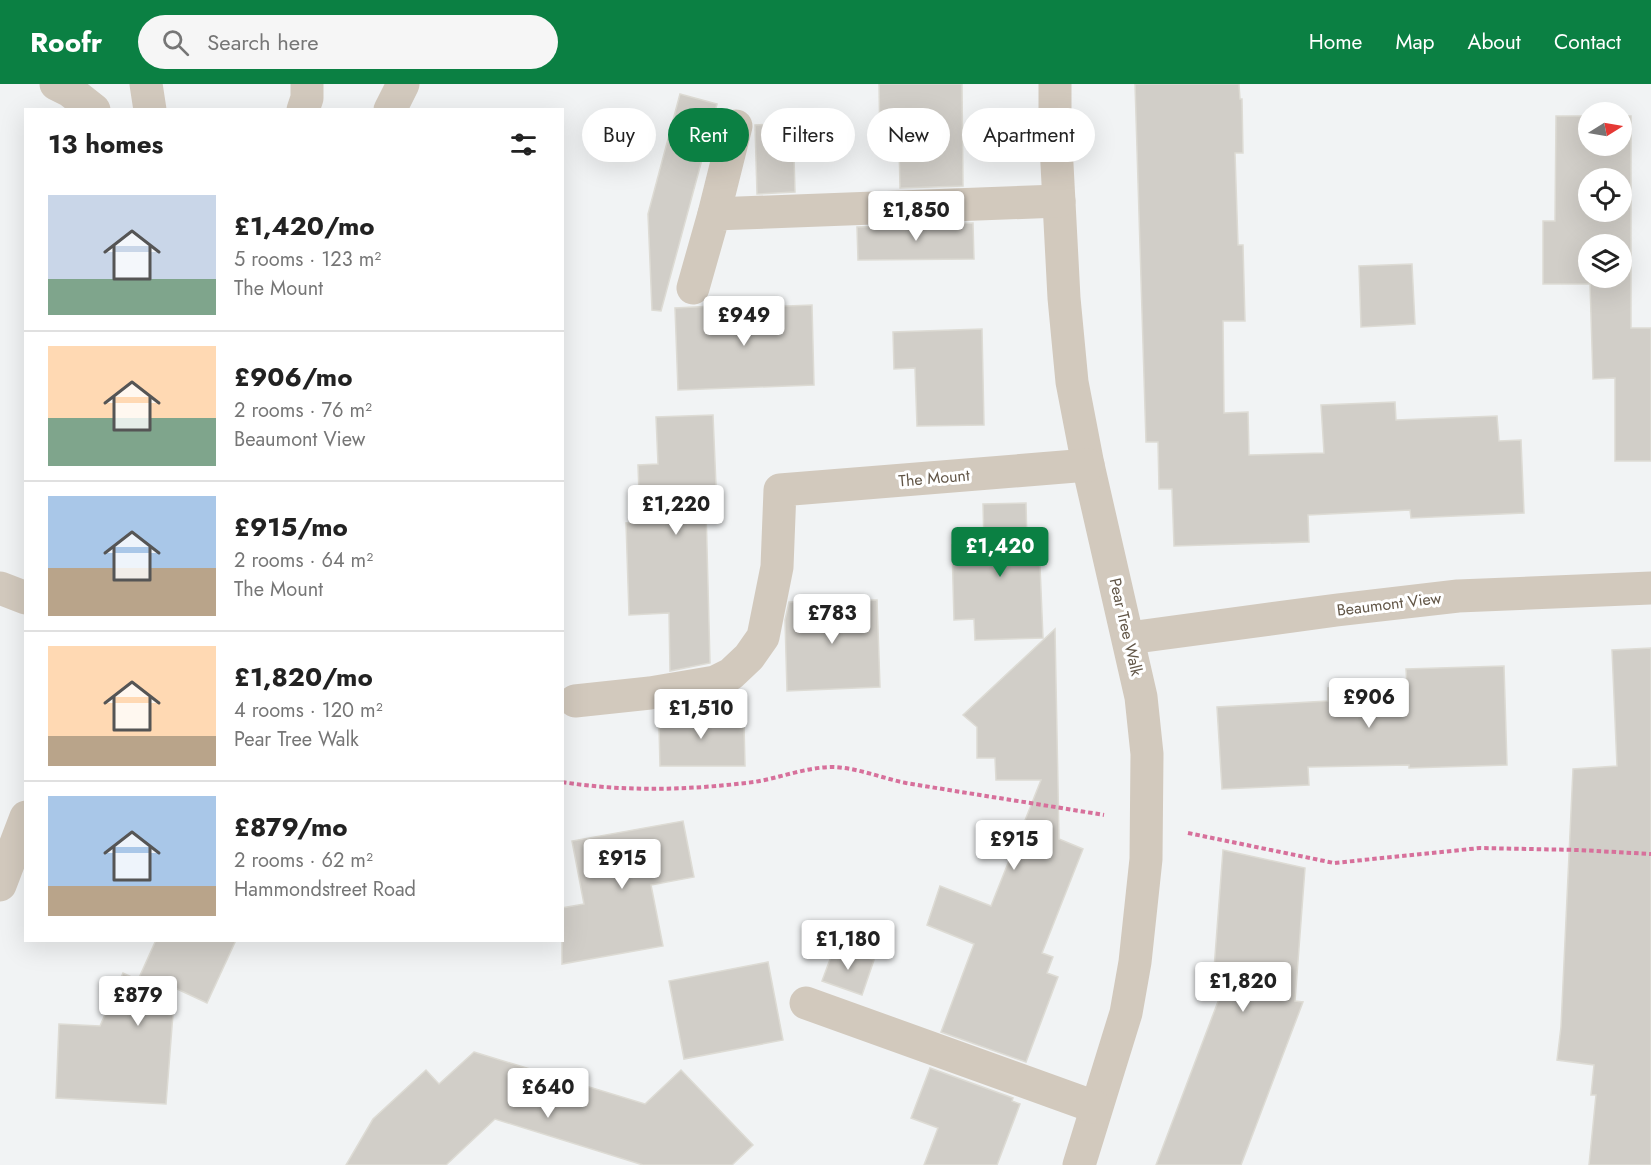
<!DOCTYPE html>
<meta charset="utf-8">
<style>
:root{--surface:#fff;--page:#f6f6f6;--text:#222;--muted:#767676;--line:#e0e0e0;--accent:#0b8043}
body{margin:0;font-family:Jost,sans-serif;background:var(--page);color:var(--text);height:100vh;display:flex;flex-direction:column;font-size:22px;white-space:nowrap}
*{box-sizing:border-box;margin:0}
p{font-size:20px;color:var(--muted)}
.icon{flex:none;width:33px;height:33px;fill:none;stroke:currentColor;stroke-width:2;stroke-linecap:round;stroke-linejoin:round}
.map{position:relative;flex:1;overflow:hidden}
.details{position:absolute;left:24px;top:24px;width:540px;height:834px;display:flex;flex-direction:column;background:var(--surface);border-radius:0px;box-shadow:0 6px 24px #0002}
.details>*{flex:none}
.guide{position:absolute;left:582px;top:24px;width:570px;height:54px;display:flex;gap:12px}
.needle{width:39px;rotate:79deg}
.controls{position:absolute;left:1578px;top:18px;display:grid;gap:12px}
.controls a{display:grid;place-items:center;width:54px;height:54px;border-radius:50%;background:var(--surface);box-shadow:0 6px 24px #0002;font-size:30px}
.price{position:absolute;translate:-50% -51px;padding:0 14px;border-radius:6px;background:#fff;color:#222;font-size:20px;line-height:39px;filter:drop-shadow(0 2px 3px #0008)}
.price::after{content:'';position:absolute;left:50%;top:36px;width:18px;height:14px;margin-left:-9px;background:inherit;clip-path:polygon(0 0,100% 0,50% 100%)}
.price.selected{background:var(--accent);color:#fff}
ul{padding:0;list-style:none}
li{display:flex;align-items:center;gap:18px;height:150px;padding:0 24px}
li+li{border-top:2px solid var(--line)}
li span{display:grid;place-items:center;flex:none;width:168px;height:120px;border-radius:0px;color:#555}
li>.icon{margin-inline-start:auto}
span .icon{width:72px;height:72px;fill:#fffc;stroke-width:1}
li b{font-size:26px}
h2{display:flex;justify-content:space-between;align-items:center;height:72px;padding:0 24px;font-size:26px}
.tag{padding:0 21px;border-radius:27px;background:var(--surface);box-shadow:0 6px 24px #0002;font-size:21px;line-height:54px}
.tag.selected{background:var(--accent);color:#fff}
header{display:flex;align-items:center;gap:36px;box-sizing:border-box;height:84px;padding:0 30px;background:var(--accent);color:#fff}
header strong{font-size:28px}
nav{display:flex;gap:33px;margin-inline-start:auto;font-size:21px}
.search{width:420px;height:54px;background:var(--page);display:flex;align-items:center;gap:15px;box-sizing:border-box;padding:0 21px;border-radius:33px;color:var(--muted);font-size:22px}
.map>svg:first-child{display:block}
.building{fill:#d1cec8;stroke:#dddbd4;stroke-width:1.5;fill-rule:evenodd}
.lines{fill:none;stroke-linecap:round;stroke-linejoin:round}
.path{stroke:#d7709b;stroke-width:4;stroke-dasharray:4.5 3;stroke-linecap:butt}
.minor{stroke:#d2c9bd;stroke-width:33}
.labels{text-anchor:middle;dominant-baseline:central;stroke-width:6;stroke-linejoin:round;paint-order:stroke}
.street-label{font-size:16px;fill:#615546;stroke:#fff}
</style>
<header>
<strong>Roofr</strong>
<div class="search"><svg class="icon" aria-label="search" viewBox="0 0 24 24"><circle cx="10" cy="10" r="6"/><path d="M15 15l6 6"/></svg>Search here</div>
<nav><a>Home</a><a>Map</a><a>About</a><a>Contact</a></nav>
</header>
<div class="map">
<svg width="1651" height="1081" viewBox="0 0 1651 1081">
<rect width="100%" height="100%" fill="#f1f3f4"/>
<!-- building -->
<g class="building">
<polygon points="879,0 962,0 963,102 900,104 899,59 880,60"/>
<polygon points="1135,0 1239,0 1240,15 1242,15 1243,69 1235,69 1238,161 1243,161 1245,237 1223,237 1224,329 1248,328 1249,371 1324,369 1321,321 1395,318 1396,336 1497,332 1499,357 1521,356 1524,429 1411,434 1410,426 1308,431 1309,458 1174,462 1172,405 1159,405 1158,358 1146,358"/>
<polygon points="680,10 717,20 661,227 652,226 648,130"/>
<path d="M 1556,32 L 1588,32 L 1588,62 L 1622,62 L 1622,32 L 1631,32 L 1631,244 L 1651,244 L 1651,377 L 1615,377 L 1615,294 L 1593,295 L 1590,200 L 1543,200 L 1543,137 L 1555,137 ZM 1588,94 L 1622,94 L 1622,128 L 1588,128 ZM 1588,160 L 1622,160 L 1622,194 L 1588,194 Z"/>
<polygon points="793,39 795,108 757,110 755,41"/>
<polygon points="973,139 974,175 858,176 857,143"/>
<polygon points="1412,180 1415,240 1361,243 1359,182"/>
<polygon points="812,221 814,301 678,306 675,224 714,222 714,225"/>
<polygon points="982,245 984,341 917,342 915,284 894,285 893,248"/>
<polygon points="713,331 717,425 706,425 710,579 670,587 669,529 629,531 626,439 640,438 638,381 658,380 656,333"/>
<polygon points="1026,419 1027,459 1039,458 1043,554 975,556 974,535 954,536 952,461 984,460 983,420"/>
<polygon points="877,516 880,603 787,607 785,536 789,518"/>
<polygon points="1055,545 1059,755 1083,765 1042,869 1053,873 1047,889 1058,893 1026,978 941,948 974,860 927,841 940,802 991,822 1041,696 996,696 995,674 977,674 977,643 963,631"/>
<polygon points="1651,564 1651,1081 1589,1081 1596,1011 1591,1011 1594,981 1557,976 1561,943 1573,685 1617,682 1612,566"/>
<polygon points="1504,582 1507,681 1409,684 1409,681 1308,683 1309,701 1222,705 1217,623 1328,617 1328,604 1407,603 1406,585"/>
<polygon points="712,618 712,641 744,640 745,682 660,682 659,643 672,643 672,624"/>
<polygon points="683,737 694,793 651,801 663,862 562,880 562,824 584,820 572,757"/>
<polygon points="1223,766 1305,784 1295,917 1303,918 1241,1081 1156,1081 1230,886 1214,885"/>
<polygon points="156,856 236,856 207,919 175,904 166,1020 56,1014 59,940 100,942 123,889 138,896"/>
<polygon points="835,862 874,876 862,911 822,897"/>
<polygon points="768,878 783,956 684,975 669,897"/>
<polygon points="474,968 645,1020 681,986 753,1061 732,1081 643,1081 495,1035 446,1081 346,1081 373,1035 426,986 439,1000"/>
<polygon points="930,984 1013,1014 1012,1017 1020,1020 997,1081 924,1081 938,1044 911,1034"/>
</g>
<g class="lines">
<!-- path -->
<g class="path">
<path d="M 562,698 C 625,708 691,706 754,698 C 779,694 804,684 830,683 C 856,683 881,694 906,699 C 972,710 1038,720 1104,731"/>
<polyline points="1188,749 1334,779 1480,764 1579,766 1651,770"/>
</g>
<!-- minor -->
<g class="minor">
<polyline points="56,0 70,7 94,26"/>
<polyline points="146,0 150,26"/>
<polyline points="1055,0 1055,42 1064,214 1072,298 1088,381 1141,613 1147,670 1146,775 1135,878 1126,929 1079,1081"/>
<polyline points="303,26 307,14 307,0"/>
<polyline points="390,26 403,0"/>
<polyline points="714,130 736,42"/>
<polyline points="693,204 714,130 1059,117"/>
<polyline points="0,504 26,514"/>
<polyline points="1129,554 1337,526 1458,512 1651,504"/>
<polyline points="575,617 650,609 715,598 731,590 749,573 763,553 777,483 780,406 1088,381"/>
<polyline points="0,801 26,733"/>
<polyline points="806,919 1095,1023"/>
</g>
</g>
<g class="labels">
<!-- street labels -->
<g class="street-label">
<text transform="translate(934 394) rotate(-5)">The Mount</text>
<text transform="translate(1389 520) rotate(-7)">Beaumont View</text>
<text transform="translate(1126 543) rotate(77)">Pear Tree Walk</text>
</g>
</g>
</svg>
<div class="controls">
<a><svg class="needle" viewBox="-14 -14 28 28"><path d="M0-13l5 13h-10z" fill="#e53935"/><path d="M0 13l5-13h-10z" fill="#767676"/></svg></a>
<a><svg class="icon" aria-label="locate" viewBox="0 0 24 24"><circle cx="12" cy="12" r="6"/><path d="M12 2v4M12 18v4M2 12h4M18 12h4"/></svg></a>
<a><svg class="icon" aria-label="layers" viewBox="0 0 24 24"><path d="M12 4l9 5-9 5-9-5zM3 14l9 5 9-5"/></svg></a>
</div>
<b class="price" style="left:916px;top:158px">£1,850</b>
<b class="price" style="left:744px;top:263px">£949</b>
<b class="price" style="left:676px;top:452px">£1,220</b>
<b class="price selected" style="left:1000px;top:494px">£1,420</b>
<b class="price" style="left:832px;top:561px">£783</b>
<b class="price" style="left:1369px;top:645px">£906</b>
<b class="price" style="left:701px;top:656px">£1,510</b>
<b class="price" style="left:1014px;top:787px">£915</b>
<b class="price" style="left:622px;top:806px">£915</b>
<b class="price" style="left:848px;top:887px">£1,180</b>
<b class="price" style="left:1243px;top:929px">£1,820</b>
<b class="price" style="left:138px;top:943px">£879</b>
<b class="price" style="left:548px;top:1035px">£640</b>
<div class="guide">
<a class="tag">Buy</a>
<a class="tag selected">Rent</a>
<a class="tag">Filters</a>
<a class="tag">New</a>
<a class="tag">Apartment</a>
</div>
<section class="details">
<h2>13 homes<svg class="icon" aria-label="filters" viewBox="0 0 24 24"><path d="M4 7h16M4 17h16"/><circle cx="9" cy="7" r="2"/><circle cx="15" cy="17" r="2"/></svg></h2>
<ul>
<li><span style="background:linear-gradient(#c9d6e8 70%,#7fa58c 0)"><svg class="icon" aria-label="home" viewBox="0 0 24 24"><path d="M3 11l9-7 9 7M6 9v11h12V9"/></svg></span><div><b>£1,420/mo</b><p>5 rooms · 123 m²</p><p>The Mount</p></div></li>
<li><span style="background:linear-gradient(#ffd9b3 60%,#7fa58c 0)"><svg class="icon" aria-label="home" viewBox="0 0 24 24"><path d="M3 11l9-7 9 7M6 9v11h12V9"/></svg></span><div><b>£906/mo</b><p>2 rooms · 76 m²</p><p>Beaumont View</p></div></li>
<li><span style="background:linear-gradient(#a9c7e8 60%,#b9a48a 0)"><svg class="icon" aria-label="home" viewBox="0 0 24 24"><path d="M3 11l9-7 9 7M6 9v11h12V9"/></svg></span><div><b>£915/mo</b><p>2 rooms · 64 m²</p><p>The Mount</p></div></li>
<li><span style="background:linear-gradient(#ffd9b3 75%,#b9a48a 0)"><svg class="icon" aria-label="home" viewBox="0 0 24 24"><path d="M3 11l9-7 9 7M6 9v11h12V9"/></svg></span><div><b>£1,820/mo</b><p>4 rooms · 120 m²</p><p>Pear Tree Walk</p></div></li>
<li><span style="background:linear-gradient(#a9c7e8 75%,#b9a48a 0)"><svg class="icon" aria-label="home" viewBox="0 0 24 24"><path d="M3 11l9-7 9 7M6 9v11h12V9"/></svg></span><div><b>£879/mo</b><p>2 rooms · 62 m²</p><p>Hammondstreet Road</p></div></li>
</ul>
</section>
</div>
